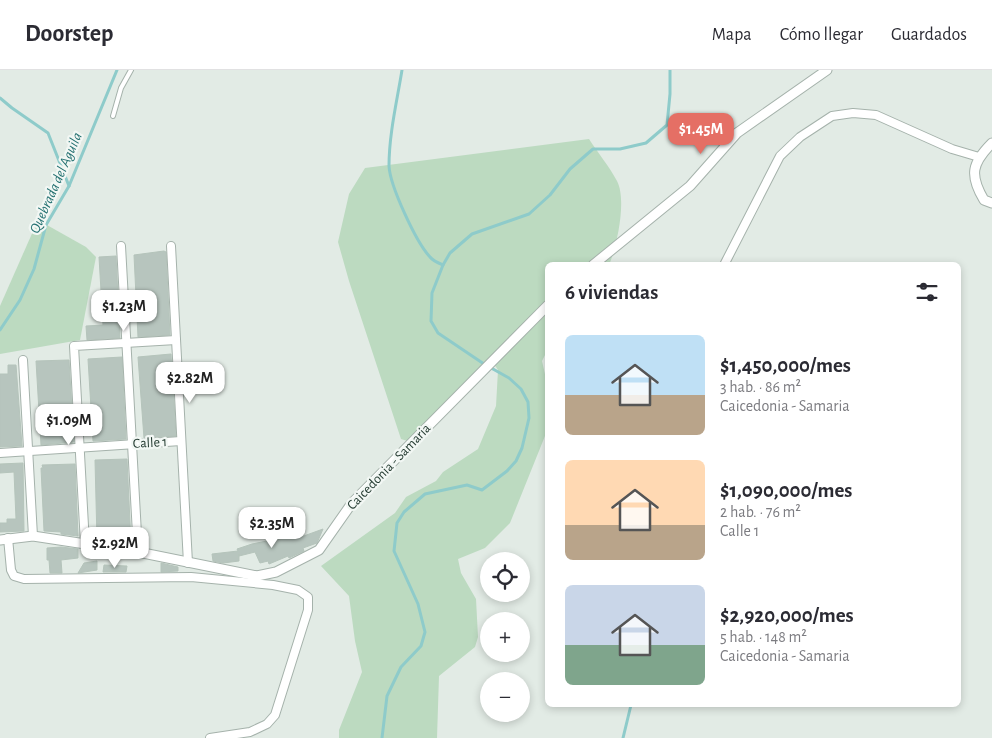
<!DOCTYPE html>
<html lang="es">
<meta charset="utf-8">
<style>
:root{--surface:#fff;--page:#f2f2f3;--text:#2b2b33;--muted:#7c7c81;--line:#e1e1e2;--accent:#e56f65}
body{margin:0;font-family:"Alegreya Sans",sans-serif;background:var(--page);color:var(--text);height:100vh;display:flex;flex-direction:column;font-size:19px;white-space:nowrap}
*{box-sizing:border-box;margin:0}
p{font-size:16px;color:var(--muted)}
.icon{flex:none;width:28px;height:28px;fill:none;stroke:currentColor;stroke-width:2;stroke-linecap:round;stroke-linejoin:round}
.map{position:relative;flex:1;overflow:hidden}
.sheet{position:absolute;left:545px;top:192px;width:416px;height:445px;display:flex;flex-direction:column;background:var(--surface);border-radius:8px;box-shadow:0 2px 8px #0003}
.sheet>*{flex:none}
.tools{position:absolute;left:480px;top:482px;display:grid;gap:10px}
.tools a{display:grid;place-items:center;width:50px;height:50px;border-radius:50%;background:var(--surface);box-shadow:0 2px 8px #0003;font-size:25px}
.price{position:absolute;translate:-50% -42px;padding:0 11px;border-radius:10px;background:#fff;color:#222;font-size:16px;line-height:32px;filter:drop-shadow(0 1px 2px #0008)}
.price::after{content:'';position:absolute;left:50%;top:30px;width:15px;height:11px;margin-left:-8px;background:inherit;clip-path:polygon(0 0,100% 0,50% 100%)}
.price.current{background:var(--accent);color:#fff}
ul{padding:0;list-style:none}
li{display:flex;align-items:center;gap:15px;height:125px;padding:0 20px}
li span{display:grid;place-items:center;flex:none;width:140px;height:100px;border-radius:8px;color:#555}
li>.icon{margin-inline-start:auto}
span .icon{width:60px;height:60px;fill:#fffc;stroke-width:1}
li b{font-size:21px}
h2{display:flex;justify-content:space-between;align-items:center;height:60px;padding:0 20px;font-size:21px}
header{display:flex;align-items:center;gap:30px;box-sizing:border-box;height:70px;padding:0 25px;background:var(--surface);border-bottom:1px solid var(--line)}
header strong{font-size:24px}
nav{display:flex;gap:28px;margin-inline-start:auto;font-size:18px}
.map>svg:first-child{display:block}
.green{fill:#bcdac0}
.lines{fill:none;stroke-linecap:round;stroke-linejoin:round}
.stream{stroke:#8ecbca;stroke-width:3}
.building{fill:#b7c5be;stroke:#b5c4bb}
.service-casing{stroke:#a5b2ab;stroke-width:6}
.minor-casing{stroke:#a5b2ab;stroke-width:10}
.tertiary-casing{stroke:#a5b2ab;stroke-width:11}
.service{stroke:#fff;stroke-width:4}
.minor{stroke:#fff;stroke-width:8}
.tertiary{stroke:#fff;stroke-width:9}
.labels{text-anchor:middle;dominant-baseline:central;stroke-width:4.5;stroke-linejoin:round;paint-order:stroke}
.street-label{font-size:14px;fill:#233a30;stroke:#f2f7f4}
.water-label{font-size:15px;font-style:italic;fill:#237070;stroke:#f2f7f4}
</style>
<header>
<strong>Doorstep</strong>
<nav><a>Mapa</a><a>Cómo llegar</a><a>Guardados</a></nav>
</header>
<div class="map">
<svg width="992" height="668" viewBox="0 0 992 668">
<rect width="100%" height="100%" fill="#e2ebe5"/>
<!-- green -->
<g class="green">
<path d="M 589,69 C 598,83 609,96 617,111 C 627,130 617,176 609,195 L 548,195 L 547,281 L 542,291 L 547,313 L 547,361 L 510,453 L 485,478 L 458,489 L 461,503 L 476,529 L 478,567 L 475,577 L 439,606 L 437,668 L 339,668 L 339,660 L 362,602 L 355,571 L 349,526 L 321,496 L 395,443 L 406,427 L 436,411 L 443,402 L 478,379 L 496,336 L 498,300 L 494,294 L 414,373 L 401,369 L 349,211 L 338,172 L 349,124 L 365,98 Z"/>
<polygon points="38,150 86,177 96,187 80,270 0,284 0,236"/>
</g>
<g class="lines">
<!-- stream -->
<g class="stream">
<path d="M 402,0 C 397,31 389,64 389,96 C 390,116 416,172 430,187 C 433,191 438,193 443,195"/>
<polyline points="0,28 12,38 48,63 69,116"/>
<polyline points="0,260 20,230 34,199 46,155 69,116 117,0"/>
<polyline points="382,668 387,626 401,597 421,576 425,562 418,534 394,481 397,453 404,442 425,424 467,415 482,420 507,401 516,391 522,378 529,348 528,332 521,319 509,308 484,294 438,263 431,251 432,223 443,195 450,183 472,164 529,144 550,125 570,99 593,79 620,79 646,73 667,55 670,24 670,0"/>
<polyline points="623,668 631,635"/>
</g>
</g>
<!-- building -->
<g class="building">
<polygon points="164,181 166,182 170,265 138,267 134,185"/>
<polygon points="116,186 120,268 87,270 86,256 103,255 99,187"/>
<polygon points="171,284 176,366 144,368 138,287"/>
<polygon points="122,287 126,369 93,371 88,289"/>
<polygon points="69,290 74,372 41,375 36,291"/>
<polygon points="8,295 16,295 22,376 0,377 0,304 8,304"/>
<polygon points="127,389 131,473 97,470 95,390"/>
<polygon points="23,393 24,461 0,462 0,453 7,453 7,449 16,449 14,402 0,403 0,394"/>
<polygon points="75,394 78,466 61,464 61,462 44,461 41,398 43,398 42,395"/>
<polygon points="323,459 317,473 303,478 304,481 289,488 288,486 269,494 268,491 260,493 255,482 239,486 239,484 239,491 223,493 213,491 212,484 238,481 237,479 252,474 302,464 301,467"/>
<polygon points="61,477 78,479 78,488 61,490 62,503 50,503 49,490 47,490 47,478"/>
<polygon points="97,491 97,500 78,503 84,493"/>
<polygon points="161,493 178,497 178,501 161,502"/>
<polygon points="104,495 127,496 126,502 103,502"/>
</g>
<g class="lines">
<defs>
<polyline id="service" points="113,46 121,18 131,0"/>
<g id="minor">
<polyline points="121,176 138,482"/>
<polyline points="171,176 188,493"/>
<polyline points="724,195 780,86 800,67 832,46 853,43 876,45 952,79 979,87"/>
<polyline points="23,290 33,466"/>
<polyline points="0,383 181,371"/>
<polyline points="8,468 11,500 14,506 24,509 191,507 273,515 298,520 308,527 308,540 275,645 267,654 250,662 210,668"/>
<polyline points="85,474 74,276 176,270"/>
</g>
<g id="tertiary">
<path d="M 992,73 C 972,93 969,105 984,130 L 992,133"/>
<polyline points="593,195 690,116 737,63 827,0"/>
<polyline points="0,470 33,466 138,482 257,506 276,502 319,480 352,433 548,235"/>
</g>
</defs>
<!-- service casing -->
<use href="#service" class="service-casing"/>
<!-- minor casing -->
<use href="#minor" class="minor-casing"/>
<!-- tertiary casing -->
<use href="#tertiary" class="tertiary-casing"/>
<!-- service -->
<use href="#service" class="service"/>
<!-- minor -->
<use href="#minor" class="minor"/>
<!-- tertiary -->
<use href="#tertiary" class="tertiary"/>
</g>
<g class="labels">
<!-- street labels -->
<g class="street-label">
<text transform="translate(150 373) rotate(-3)">Calle 1</text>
<text transform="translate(389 397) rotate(-46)">Caicedonia - Samaria</text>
</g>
<!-- water labels -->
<g class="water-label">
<text transform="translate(56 113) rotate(-66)">Quebrada del Aguila</text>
</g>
</g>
</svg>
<div class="tools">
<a><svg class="icon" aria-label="locate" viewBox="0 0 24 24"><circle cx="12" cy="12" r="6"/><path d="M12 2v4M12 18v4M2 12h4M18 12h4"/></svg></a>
<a>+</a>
<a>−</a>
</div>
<b class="price current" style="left:701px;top:85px">$1.45M</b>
<b class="price" style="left:124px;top:262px">$1.23M</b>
<b class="price" style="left:190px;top:334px">$2.82M</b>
<b class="price" style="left:69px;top:376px">$1.09M</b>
<b class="price" style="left:272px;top:479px">$2.35M</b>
<b class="price" style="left:115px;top:499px">$2.92M</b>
<section class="sheet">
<h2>6 viviendas<svg class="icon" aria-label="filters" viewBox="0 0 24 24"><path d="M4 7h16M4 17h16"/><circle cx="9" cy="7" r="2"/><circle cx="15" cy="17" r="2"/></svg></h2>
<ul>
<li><span style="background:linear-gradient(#bfe0f5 60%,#b9a48a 0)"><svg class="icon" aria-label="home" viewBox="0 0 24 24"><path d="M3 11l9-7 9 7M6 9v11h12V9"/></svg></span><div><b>$1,450,000/mes</b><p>3 hab. · 86 m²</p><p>Caicedonia - Samaria</p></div></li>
<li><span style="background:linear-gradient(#ffd9b3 65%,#b9a48a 0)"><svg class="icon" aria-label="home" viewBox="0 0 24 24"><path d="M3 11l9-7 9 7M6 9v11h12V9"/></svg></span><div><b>$1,090,000/mes</b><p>2 hab. · 76 m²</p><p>Calle 1</p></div></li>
<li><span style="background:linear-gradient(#c9d6e8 60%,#7fa58c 0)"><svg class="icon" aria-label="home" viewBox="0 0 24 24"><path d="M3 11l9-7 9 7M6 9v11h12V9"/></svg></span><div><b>$2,920,000/mes</b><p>5 hab. · 148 m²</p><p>Caicedonia - Samaria</p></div></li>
</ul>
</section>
</div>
